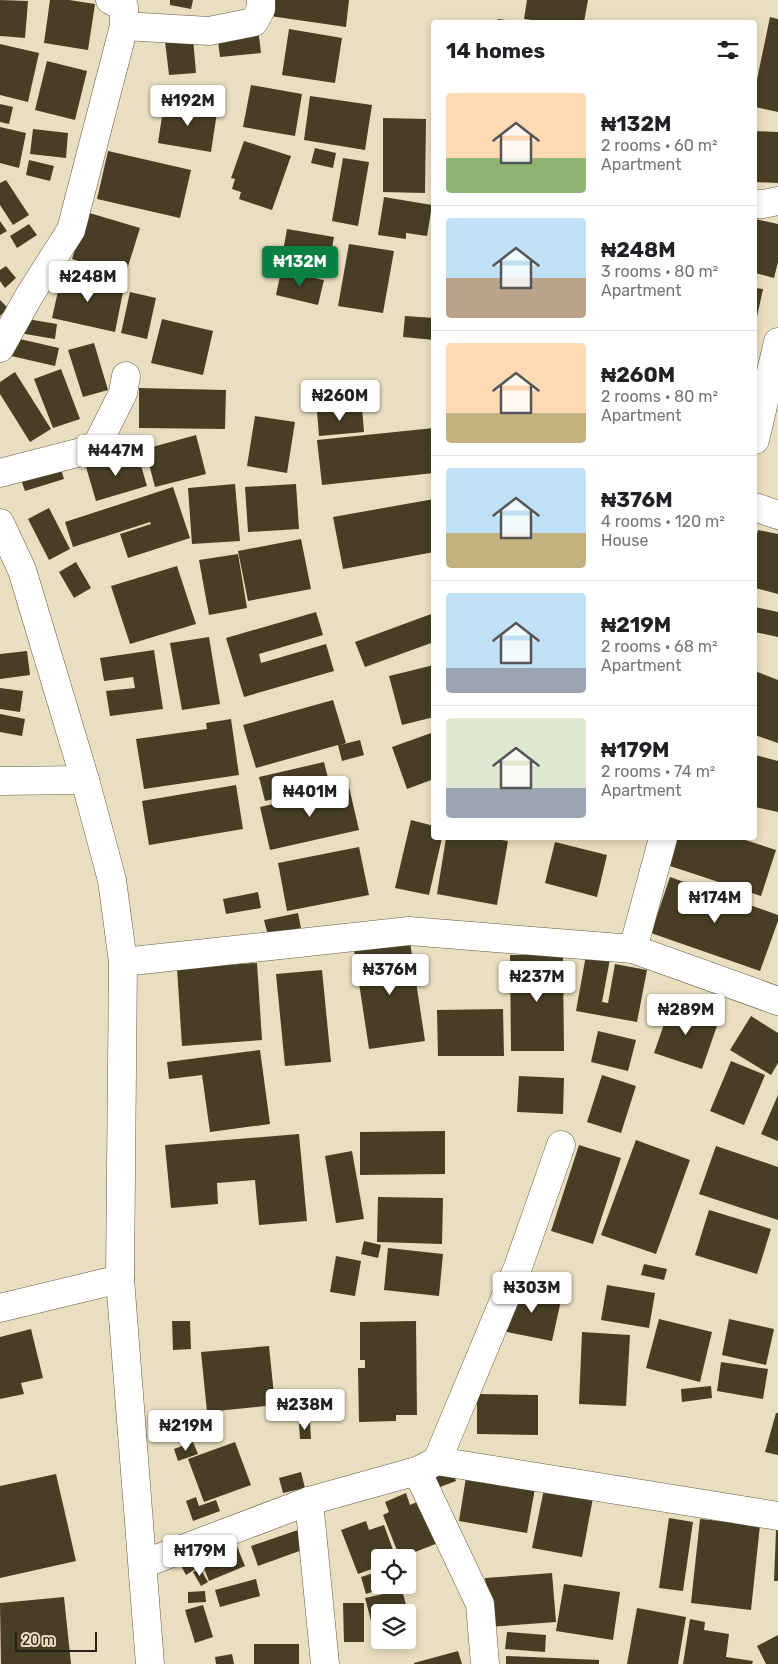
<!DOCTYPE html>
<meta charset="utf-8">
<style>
:root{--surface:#fff;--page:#f6f6f6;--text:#202124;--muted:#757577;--line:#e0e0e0;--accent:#0b8043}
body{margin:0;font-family:Rubik,sans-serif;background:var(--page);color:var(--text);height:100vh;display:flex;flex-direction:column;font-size:19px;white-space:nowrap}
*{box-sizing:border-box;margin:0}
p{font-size:16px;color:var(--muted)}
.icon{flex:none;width:28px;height:28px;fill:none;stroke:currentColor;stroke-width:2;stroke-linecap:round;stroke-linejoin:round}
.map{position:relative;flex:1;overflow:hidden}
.drawer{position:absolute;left:431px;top:20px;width:326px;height:820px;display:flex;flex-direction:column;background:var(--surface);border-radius:5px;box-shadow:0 2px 8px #0003}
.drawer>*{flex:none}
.controls{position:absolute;left:371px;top:1549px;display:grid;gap:10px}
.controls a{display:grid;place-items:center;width:45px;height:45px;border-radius:5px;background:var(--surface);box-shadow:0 2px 8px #0003;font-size:25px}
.scale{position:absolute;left:15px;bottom:12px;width:82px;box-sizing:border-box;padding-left:5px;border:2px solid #272217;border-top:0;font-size:14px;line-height:18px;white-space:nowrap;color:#272217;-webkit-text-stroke:4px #eadec0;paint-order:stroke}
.price{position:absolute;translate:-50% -42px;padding:0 11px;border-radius:5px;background:#fff;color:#222;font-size:16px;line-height:32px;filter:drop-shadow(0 1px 2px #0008)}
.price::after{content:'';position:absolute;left:50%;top:30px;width:15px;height:11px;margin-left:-8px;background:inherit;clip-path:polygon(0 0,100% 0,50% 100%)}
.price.selected{background:var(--accent);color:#fff}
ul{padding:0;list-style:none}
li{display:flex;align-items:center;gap:15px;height:125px;padding:0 15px}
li+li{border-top:1px solid var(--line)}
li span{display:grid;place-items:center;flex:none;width:140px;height:100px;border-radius:5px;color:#555}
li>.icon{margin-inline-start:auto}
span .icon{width:60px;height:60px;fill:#fffc;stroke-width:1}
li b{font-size:21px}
h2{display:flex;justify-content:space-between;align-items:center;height:60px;padding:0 15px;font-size:21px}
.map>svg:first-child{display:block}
.building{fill:#483e25}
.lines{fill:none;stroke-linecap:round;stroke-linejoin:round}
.minor-casing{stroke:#655b41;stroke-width:29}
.minor{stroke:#fff;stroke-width:28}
</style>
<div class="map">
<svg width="778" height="1664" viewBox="0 0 778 1664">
<rect width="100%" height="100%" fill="#eadec0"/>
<!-- building -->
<g class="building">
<polygon points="0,0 28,1 25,38 0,36"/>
<polygon points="50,0 69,0 95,4 88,50 44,43"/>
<polygon points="170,0 193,0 191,9 170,5"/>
<polygon points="265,0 349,0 346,27 263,15"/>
<polygon points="527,0 588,0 584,22 546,22 524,19"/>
<polygon points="770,17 778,19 778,112 755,107 755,89"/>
<polygon points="498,19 515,21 515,22 497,22"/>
<polygon points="258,28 261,53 220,57 217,33"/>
<polygon points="289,29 342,38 335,83 282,75"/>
<polygon points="193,38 196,73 169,75 165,41"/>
<polygon points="0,44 39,53 28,102 0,95"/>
<polygon points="47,61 87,71 75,120 35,110"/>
<polygon points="251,85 302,94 295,136 243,127"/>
<polygon points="310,96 372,105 365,150 304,140"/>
<polygon points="164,103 217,112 211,152 158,143"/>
<polygon points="0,104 13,107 9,124 0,122"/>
<polygon points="383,118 426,119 425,193 383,192"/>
<polygon points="0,127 26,133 19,168 0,163"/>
<polygon points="33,129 68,133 66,158 30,154"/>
<polygon points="755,131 778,132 778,183 755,182"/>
<polygon points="244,141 291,156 272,210 239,199 241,192 232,189 235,179 231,178"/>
<polygon points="315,148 336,153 333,168 311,163"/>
<polygon points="108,151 191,170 180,218 97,199"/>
<polygon points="343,158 369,162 358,226 332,221"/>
<polygon points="29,160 54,166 50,181 26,175"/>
<polygon points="6,180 29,215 13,225 0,205 0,183"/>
<polygon points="384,197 432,205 427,236 406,233 406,239 378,235"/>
<polygon points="86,212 140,228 125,276 72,259"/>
<polygon points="755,219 778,224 778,262 774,278 755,273"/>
<polygon points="0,221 7,231 0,235"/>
<polygon points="29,224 37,235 17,248 10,236"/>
<polygon points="287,229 334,237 327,276 280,268"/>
<polygon points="349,244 394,251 383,313 338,306"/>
<polygon points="6,266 16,278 5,288 0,281 0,270"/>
<polygon points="281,271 324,280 318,305 276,295"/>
<polygon points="62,273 124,287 115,332 52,318"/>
<polygon points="755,288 763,289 756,321 755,320"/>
<polygon points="130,292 156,298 147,339 121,333"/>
<polygon points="0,300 8,308 0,316"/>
<polygon points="405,316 434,318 434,340 403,337"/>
<polygon points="21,318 57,324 55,339 19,333"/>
<polygon points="162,319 213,331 203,375 151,363"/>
<polygon points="11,337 59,348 55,366 7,355"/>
<polygon points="94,343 108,390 83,397 68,350"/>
<polygon points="61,369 80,419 53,428 34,379"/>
<polygon points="15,372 51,429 30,442 0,394 0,382"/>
<polygon points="139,388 226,390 225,429 139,428"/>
<polygon points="362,408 364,432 319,436 317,412"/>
<polygon points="255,416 295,422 287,473 247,466"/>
<polygon points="434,428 434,473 322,485 317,440"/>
<polygon points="196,435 206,474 155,487 145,449"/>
<polygon points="137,452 147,486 96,501 86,467"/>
<polygon points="59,462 64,479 25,491 19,474"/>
<polygon points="235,484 240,541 192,544 188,488"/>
<polygon points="296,484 299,529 248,532 245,487"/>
<polygon points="173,487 190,538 128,558 120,534 151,524 150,522 73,547 65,522"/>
<polygon points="434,499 434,552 343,569 333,517"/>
<polygon points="49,508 70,549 49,560 28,519"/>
<polygon points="758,530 778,534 778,594 755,588 755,543"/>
<polygon points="301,539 311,589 248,601 238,551"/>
<polygon points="238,554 247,608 209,615 199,560"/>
<polygon points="76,562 91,588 74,598 59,572"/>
<polygon points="177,566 196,624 130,644 111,586"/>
<polygon points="755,607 778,612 778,637 755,632"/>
<polygon points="316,612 323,635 259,654 261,663 326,644 334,671 244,697 226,638"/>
<polygon points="434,613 434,642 365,667 355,642"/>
<polygon points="209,637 220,704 182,710 170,643"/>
<polygon points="154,650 163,709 110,716 106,691 135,688 133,677 104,681 100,658"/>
<polygon points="27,651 30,675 0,679 0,654"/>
<polygon points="434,665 434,717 402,725 389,676"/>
<polygon points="755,671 778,680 778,743 755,735"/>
<polygon points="0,688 23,691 20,712 0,709"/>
<polygon points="333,700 346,743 340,745 360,740 364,755 342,761 338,745 256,768 243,725"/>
<polygon points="0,714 25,719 22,736 0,732"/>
<polygon points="231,719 239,775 144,789 136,739 207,729 206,723"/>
<polygon points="434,732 434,779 407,789 392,747"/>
<polygon points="755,755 778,761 778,812 755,807"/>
<polygon points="324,762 330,786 265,801 259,777"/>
<polygon points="236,785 243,829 149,845 142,801"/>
<polygon points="349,787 359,830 270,850 260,807"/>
<polygon points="411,820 434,826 434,838 442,838 429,895 395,888"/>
<polygon points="446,838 489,838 508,841 497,905 437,894"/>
<polygon points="673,838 739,838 776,850 761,896 664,864"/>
<polygon points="555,842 607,855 597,897 545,883"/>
<polygon points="359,847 369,895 287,911 278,863"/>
<polygon points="670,877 778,915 778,921 760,971 651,933"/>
<polygon points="258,892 261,908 226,914 223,899"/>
<polygon points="298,913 301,928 268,935 264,920"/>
<polygon points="410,942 425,1041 369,1049 354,950"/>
<polygon points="510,955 563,955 564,1051 511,1051"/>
<polygon points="586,955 610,959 602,1002 608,1003 615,964 647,970 637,1022 576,1011"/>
<polygon points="257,963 262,1040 182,1046 177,968"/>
<polygon points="322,970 331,1062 285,1066 276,974"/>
<polygon points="671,1004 719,1020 702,1069 654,1053"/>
<polygon points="503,1009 504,1056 438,1056 437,1010"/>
<polygon points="751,1016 778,1033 778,1063 771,1075 730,1050"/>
<polygon points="598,1031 636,1040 628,1071 591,1062"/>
<polygon points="260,1050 270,1124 210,1132 202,1075 169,1079 167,1062"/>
<polygon points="731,1061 765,1075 744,1125 710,1111"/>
<polygon points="602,1075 636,1086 621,1133 587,1122"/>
<polygon points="519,1076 564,1078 563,1114 517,1112"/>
<polygon points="778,1095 778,1141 761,1134"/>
<polygon points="445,1131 445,1174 360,1175 360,1132"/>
<polygon points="299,1134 307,1221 259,1225 255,1180 217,1183 218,1204 171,1208 165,1145"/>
<polygon points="636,1140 690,1160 656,1254 601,1235"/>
<polygon points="579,1145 621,1158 593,1244 551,1231"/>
<polygon points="716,1146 778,1167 778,1220 699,1194"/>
<polygon points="352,1151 364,1219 336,1223 325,1156"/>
<polygon points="378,1197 443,1198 442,1244 377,1242"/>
<polygon points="709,1210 771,1229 757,1274 695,1255"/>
<polygon points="364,1241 381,1245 378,1258 361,1254"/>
<polygon points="388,1248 443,1254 439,1296 384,1290"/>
<polygon points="336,1256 361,1261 355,1296 330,1292"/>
<polygon points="644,1264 667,1269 664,1280 641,1275"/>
<polygon points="607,1285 655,1293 649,1328 601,1320"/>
<polygon points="512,1286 562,1296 552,1341 502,1331"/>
<polygon points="659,1319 712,1332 700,1382 646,1368"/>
<polygon points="729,1319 774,1329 766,1365 722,1355"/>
<polygon points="172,1321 190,1321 191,1349 173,1350"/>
<polygon points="416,1321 417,1415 396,1415 396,1421 359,1422 358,1368 365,1368 365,1360 360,1360 360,1322"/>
<polygon points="31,1329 43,1378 21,1383 24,1394 0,1399 0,1337"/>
<polygon points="582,1332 630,1335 626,1406 579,1404"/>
<polygon points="269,1346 275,1405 207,1412 201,1352"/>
<polygon points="721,1362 768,1369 763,1399 717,1391"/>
<polygon points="711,1386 712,1398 682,1402 681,1389"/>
<polygon points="477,1394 538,1395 538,1435 477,1434"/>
<polygon points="776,1413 778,1413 778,1455 765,1452"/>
<polygon points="310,1423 311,1439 300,1439 299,1424"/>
<polygon points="201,1424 206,1435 184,1443 180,1432"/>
<polygon points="193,1442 198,1454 178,1461 174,1449"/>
<polygon points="235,1442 251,1485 204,1502 188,1459"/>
<polygon points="450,1465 456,1481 432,1490 427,1473"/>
<polygon points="467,1471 536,1483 527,1533 459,1521"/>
<polygon points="301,1472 305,1488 283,1493 279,1478"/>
<polygon points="56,1474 76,1561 0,1578 0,1486"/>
<polygon points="544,1489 593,1498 582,1557 532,1548"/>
<polygon points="406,1493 410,1505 426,1498 443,1541 400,1558 383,1515 389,1512 385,1502"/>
<polygon points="196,1497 199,1506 216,1500 220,1511 193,1521 186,1501"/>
<polygon points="669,1518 693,1522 683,1591 659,1588"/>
<polygon points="700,1519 760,1525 751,1610 691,1603"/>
<polygon points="366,1521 369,1530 384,1525 396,1558 380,1558 380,1566 358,1574 341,1530"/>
<polygon points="298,1530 305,1549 258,1566 251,1546"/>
<polygon points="776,1530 778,1530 778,1581 774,1581"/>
<polygon points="236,1544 245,1566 209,1581 200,1558"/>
<polygon points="193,1554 200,1566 186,1575 179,1562"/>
<polygon points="200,1568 208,1582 201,1586 193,1572"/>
<polygon points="380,1571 380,1585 392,1585 366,1594 361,1577"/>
<polygon points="552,1573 556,1622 488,1627 485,1578"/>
<polygon points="256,1579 260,1596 220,1607 215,1590"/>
<polygon points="564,1584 620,1592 613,1640 556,1631"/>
<polygon points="402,1590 408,1612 380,1612 380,1639 376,1640 365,1598"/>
<polygon points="205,1591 206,1602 188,1603 188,1592"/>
<polygon points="64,1597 71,1664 1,1664 0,1603"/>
<polygon points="343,1603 364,1603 364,1642 344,1642"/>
<polygon points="203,1605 213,1637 195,1643 185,1610"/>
<polygon points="637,1608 686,1617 678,1664 627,1664"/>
<polygon points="408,1615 412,1631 408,1632"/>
<polygon points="690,1619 705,1622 704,1630 729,1634 726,1657 753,1661 752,1664 683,1664"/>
<polygon points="507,1632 546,1635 545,1652 505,1649"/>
<polygon points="778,1635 778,1664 766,1664 757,1646"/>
<rect x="254" y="1644" width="45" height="20"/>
<polygon points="458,1651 462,1664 414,1664 414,1663"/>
<polygon points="232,1654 234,1664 216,1664 215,1657"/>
<polygon points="506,1656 599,1660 599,1664 506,1664"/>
</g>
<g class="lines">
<defs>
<g id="minor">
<polyline points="124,26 209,31 254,22 261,9 261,0"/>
<polyline points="755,204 763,204 778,201"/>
<polyline points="0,348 29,296 71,230 124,26 124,7 110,0"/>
<polyline points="755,440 778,342"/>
<polyline points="0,473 85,451 98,443 123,393 126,376"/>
<polyline points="755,507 778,515"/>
<polyline points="0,523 22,570 85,780 112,880 123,962 120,1279 150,1664"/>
<polyline points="0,781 85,780"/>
<polyline points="633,949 663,838"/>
<polyline points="123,962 409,931 633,949 778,1001"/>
<polyline points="0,1308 120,1279"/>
<polyline points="437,1461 518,1267 561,1145"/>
<polyline points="417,1471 480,1604 485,1664"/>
<polyline points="309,1501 325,1664"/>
<polyline points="143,1564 309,1501 417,1471 437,1461 778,1516"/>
</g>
</defs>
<!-- minor casing -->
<use href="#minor" class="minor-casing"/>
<!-- minor -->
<use href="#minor" class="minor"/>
</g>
</svg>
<div class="controls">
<a><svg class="icon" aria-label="locate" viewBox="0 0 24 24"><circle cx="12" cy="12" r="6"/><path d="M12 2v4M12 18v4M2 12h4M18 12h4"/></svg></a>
<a><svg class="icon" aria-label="layers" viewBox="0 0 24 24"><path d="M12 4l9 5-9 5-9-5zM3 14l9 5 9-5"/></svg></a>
</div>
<div class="scale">20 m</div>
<b class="price" style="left:188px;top:127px">₦192M</b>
<b class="price selected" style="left:300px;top:288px">₦132M</b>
<b class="price" style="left:88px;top:303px">₦248M</b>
<b class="price" style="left:340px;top:422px">₦260M</b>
<b class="price" style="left:116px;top:477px">₦447M</b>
<b class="price" style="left:310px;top:818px">₦401M</b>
<b class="price" style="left:715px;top:924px">₦174M</b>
<b class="price" style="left:390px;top:996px">₦376M</b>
<b class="price" style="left:537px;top:1003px">₦237M</b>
<b class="price" style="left:686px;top:1036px">₦289M</b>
<b class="price" style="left:532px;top:1314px">₦303M</b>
<b class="price" style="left:305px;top:1431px">₦238M</b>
<b class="price" style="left:186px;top:1452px">₦219M</b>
<b class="price" style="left:200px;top:1577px">₦179M</b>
<section class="drawer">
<h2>14 homes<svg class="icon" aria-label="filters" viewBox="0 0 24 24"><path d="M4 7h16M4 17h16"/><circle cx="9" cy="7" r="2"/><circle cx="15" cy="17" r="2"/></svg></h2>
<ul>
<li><span style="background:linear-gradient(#ffd9b3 65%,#8fb573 0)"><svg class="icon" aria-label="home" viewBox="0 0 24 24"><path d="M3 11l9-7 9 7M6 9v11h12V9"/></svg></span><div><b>₦132M</b><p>2 rooms · 60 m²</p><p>Apartment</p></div></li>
<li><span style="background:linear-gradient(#bfe0f5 60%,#b9a48a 0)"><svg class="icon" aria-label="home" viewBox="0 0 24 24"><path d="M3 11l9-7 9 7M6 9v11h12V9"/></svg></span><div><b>₦248M</b><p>3 rooms · 80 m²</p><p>Apartment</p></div></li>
<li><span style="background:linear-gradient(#ffd9b3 70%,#c2b280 0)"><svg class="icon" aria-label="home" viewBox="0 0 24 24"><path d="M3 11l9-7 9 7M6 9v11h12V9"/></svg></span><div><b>₦260M</b><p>2 rooms · 80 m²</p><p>Apartment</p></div></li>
<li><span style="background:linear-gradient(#bfe0f5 65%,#c2b280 0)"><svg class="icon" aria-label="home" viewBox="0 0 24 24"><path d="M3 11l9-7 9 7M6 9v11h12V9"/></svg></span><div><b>₦376M</b><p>4 rooms · 120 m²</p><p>House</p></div></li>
<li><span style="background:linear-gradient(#bfe0f5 75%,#9aa5b1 0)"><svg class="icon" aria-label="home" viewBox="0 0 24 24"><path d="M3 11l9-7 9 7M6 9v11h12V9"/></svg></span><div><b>₦219M</b><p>2 rooms · 68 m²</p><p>Apartment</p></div></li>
<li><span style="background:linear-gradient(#dfe7d0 70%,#9aa5b1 0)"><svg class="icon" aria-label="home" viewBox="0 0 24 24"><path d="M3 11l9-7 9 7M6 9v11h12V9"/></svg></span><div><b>₦179M</b><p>2 rooms · 74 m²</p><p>Apartment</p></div></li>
</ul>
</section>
</div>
